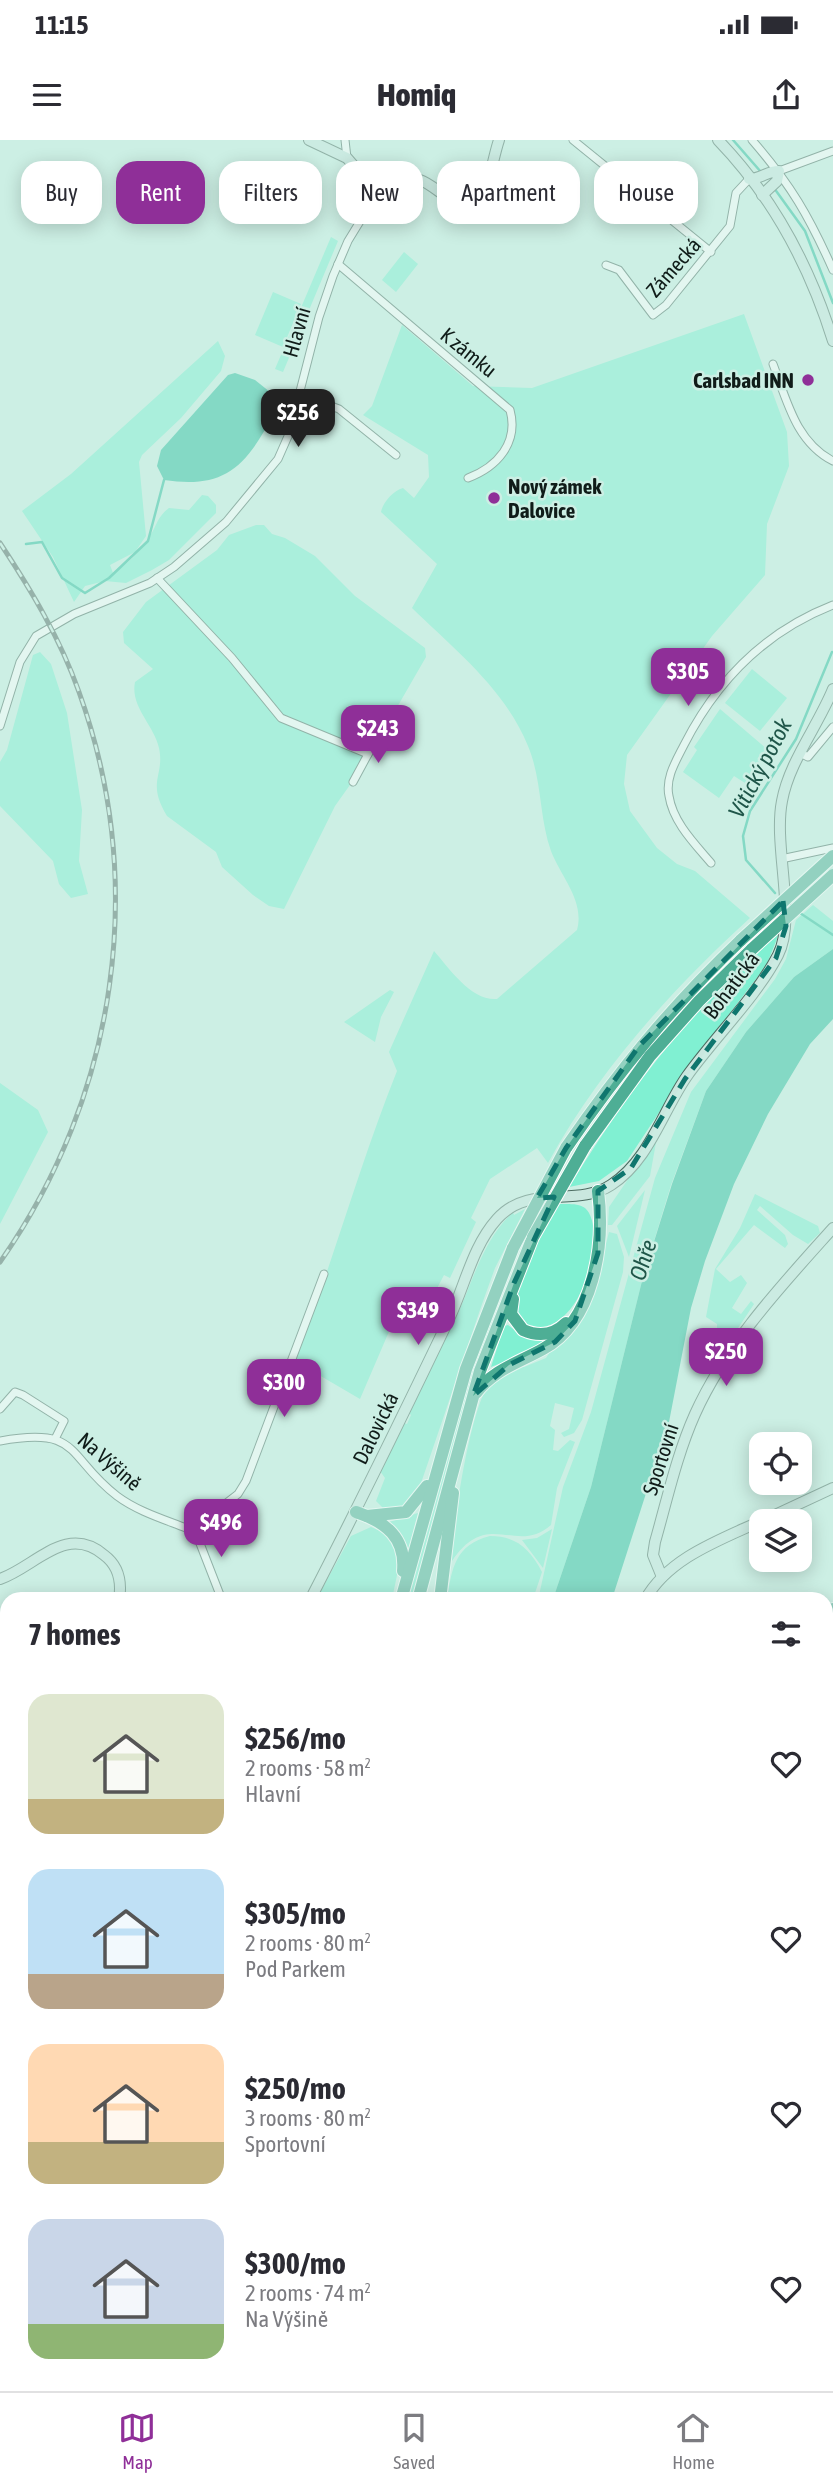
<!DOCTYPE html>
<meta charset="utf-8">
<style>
:root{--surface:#fff;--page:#f2f2f3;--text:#2b2b33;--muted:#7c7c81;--line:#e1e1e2;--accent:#8f2f98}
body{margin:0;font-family:"Asap Condensed",sans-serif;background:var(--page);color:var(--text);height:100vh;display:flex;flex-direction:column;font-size:26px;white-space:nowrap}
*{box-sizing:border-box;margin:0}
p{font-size:23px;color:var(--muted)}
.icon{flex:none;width:38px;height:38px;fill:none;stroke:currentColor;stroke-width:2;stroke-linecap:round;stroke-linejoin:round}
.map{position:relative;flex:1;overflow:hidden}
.drawer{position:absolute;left:0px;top:1452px;width:833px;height:800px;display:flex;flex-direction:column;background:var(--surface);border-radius:21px 21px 0 0;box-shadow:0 4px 18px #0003}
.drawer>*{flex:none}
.hud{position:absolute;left:21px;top:21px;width:791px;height:63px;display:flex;gap:14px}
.tools{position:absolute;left:749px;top:1292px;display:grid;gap:14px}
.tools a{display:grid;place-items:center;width:63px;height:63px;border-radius:14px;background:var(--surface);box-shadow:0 4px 18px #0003;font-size:35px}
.price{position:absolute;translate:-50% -60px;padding:0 16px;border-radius:14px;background:var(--accent);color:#fff;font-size:23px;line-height:46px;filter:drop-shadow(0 2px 4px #0008)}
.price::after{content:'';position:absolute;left:50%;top:42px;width:21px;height:16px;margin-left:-10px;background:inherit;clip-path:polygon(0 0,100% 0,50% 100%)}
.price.active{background:#222;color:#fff}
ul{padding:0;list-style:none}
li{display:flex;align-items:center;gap:21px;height:175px;padding:0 28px}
li span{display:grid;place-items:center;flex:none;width:196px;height:140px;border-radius:21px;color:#555}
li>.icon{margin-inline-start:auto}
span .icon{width:84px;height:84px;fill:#fffc;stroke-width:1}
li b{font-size:30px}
h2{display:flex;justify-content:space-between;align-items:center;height:84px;padding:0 28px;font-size:30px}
.tag{padding:0 24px;border-radius:21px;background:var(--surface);box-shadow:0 4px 18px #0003;font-size:24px;line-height:63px}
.tag.active{background:var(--accent);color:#fff}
.status{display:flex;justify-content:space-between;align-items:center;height:49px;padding:0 35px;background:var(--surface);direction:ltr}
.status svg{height:19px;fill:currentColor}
header{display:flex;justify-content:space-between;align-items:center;height:91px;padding:0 28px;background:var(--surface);font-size:32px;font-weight:800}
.menu{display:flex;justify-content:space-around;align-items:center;height:98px;border-top:2px solid var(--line);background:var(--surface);font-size:19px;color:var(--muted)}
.menu a{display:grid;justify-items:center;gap:4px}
.menu .active{color:var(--accent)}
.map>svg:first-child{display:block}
.green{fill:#80f0d2}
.water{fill:#2ebe9f}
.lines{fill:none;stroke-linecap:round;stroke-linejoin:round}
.stream{stroke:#2ebe9f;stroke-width:2.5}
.street-casing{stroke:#4c6b61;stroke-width:9}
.secondary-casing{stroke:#4c6b61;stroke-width:12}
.highway-casing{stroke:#fff;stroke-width:14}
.street{stroke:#fff;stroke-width:7}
.secondary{stroke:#cae7df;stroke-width:10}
.highway{stroke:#4eae95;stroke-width:12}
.rail-casing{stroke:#556964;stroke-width:5}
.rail{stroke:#ccefe4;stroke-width:2.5;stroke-dasharray:8;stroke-linecap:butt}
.highway-bridge-casing{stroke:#fff;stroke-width:14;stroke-linecap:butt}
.highway-bridge{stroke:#4eae95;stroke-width:12}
.marked{fill:none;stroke:#0f766e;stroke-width:5;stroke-dasharray:14 9;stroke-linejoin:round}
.poi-dot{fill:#8f2f98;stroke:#ccefe4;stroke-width:2.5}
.labels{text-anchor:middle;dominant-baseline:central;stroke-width:5;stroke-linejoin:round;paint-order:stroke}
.street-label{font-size:21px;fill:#101c19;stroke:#ccefe4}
.poi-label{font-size:21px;font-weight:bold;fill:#101c19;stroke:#ccefe4;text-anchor:end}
.water-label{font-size:23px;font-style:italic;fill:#1f5649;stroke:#ccefe4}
</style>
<div class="status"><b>11:15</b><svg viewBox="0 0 49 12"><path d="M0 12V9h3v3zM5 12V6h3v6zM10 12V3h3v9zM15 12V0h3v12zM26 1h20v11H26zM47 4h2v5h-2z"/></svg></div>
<header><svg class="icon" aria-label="menu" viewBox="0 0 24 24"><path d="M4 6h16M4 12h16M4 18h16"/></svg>Homiq<svg class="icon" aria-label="share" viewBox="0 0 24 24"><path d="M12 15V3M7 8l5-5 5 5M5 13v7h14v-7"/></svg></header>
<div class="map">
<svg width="833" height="2251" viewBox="0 0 833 2251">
<rect width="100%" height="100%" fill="#ccefe4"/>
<!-- green -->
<g class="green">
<polygon points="331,97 338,101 283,232 275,229"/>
<polygon points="404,112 418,124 396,152 382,140"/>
<polygon points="273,152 301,164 283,207 255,195"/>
<path d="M 744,174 L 787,292 L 789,326 L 767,384 L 765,435 L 712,496 L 627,615 L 624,644 L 630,671 L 657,708 L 677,724 L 695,731 L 750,778 C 671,850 599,930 548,1023 L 537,1008 L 490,1039 L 471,1078 L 476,1082 L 450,1138 L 444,1135 L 432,1158 L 424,1152 L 413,1173 L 400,1166 L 360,1259 L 295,1221 C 332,1125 359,1026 397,931 L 389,912 L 434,811 C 450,829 471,861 497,859 L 577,790 C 585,761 561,737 551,711 C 539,677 542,639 528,606 C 505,549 455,510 412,468 L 437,424 L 381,372 C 383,362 393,351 403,348 L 414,358 L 429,337 L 428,315 L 363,275 L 372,266 L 402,185 L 473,246 L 532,248 Z"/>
<path d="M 218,201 L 225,216 L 221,231 L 181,278 L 142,315 L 139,322 L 146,396 L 135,412 L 110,425 L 113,433 C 128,424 140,412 150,396 C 157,385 157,377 169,368 L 189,370 L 202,355 L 208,356 L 216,365 L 216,373 L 169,420 L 152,430 L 126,443 L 105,441 L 85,446 L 74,462 L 53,417 L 22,371 L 71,334 Z"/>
<path d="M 256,385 L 264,385 L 272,394 L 285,398 L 315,416 L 355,456 L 425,508 L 426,517 L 362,628 L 335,666 L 284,769 L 269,766 L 253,755 L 222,727 L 216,712 L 167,676 C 146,641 165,636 159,608 C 154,585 130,567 135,542 L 153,529 L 124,503 L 123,492 L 146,462 L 217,410 L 229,395 Z"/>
<polygon points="40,512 51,524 67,573 82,670 79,721 88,754 71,758 59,744 53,721 0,666 0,622 7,610 33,515"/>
<polygon points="752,529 787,558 760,591 725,563"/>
<polygon points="720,569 768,610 745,643 734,636 719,658 683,632 697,610 694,607"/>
<polygon points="813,765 833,781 833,809 794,837 746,892 706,951 671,1045 643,1137 591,1347 553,1459 538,1460 563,1347 591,1272 655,1038 691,952 775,839 786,819 796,780"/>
<path d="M 779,794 L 766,826 L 691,924 L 627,1021 L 599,1041 L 569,1047 C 630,948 690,869 779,794 Z"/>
<polygon points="390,850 394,852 381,877 375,902 344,882"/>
<polygon points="0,943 38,970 48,992 0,1084"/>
<polygon points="657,997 650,1036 612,1085 608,1085 609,1067"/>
<polygon points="645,1050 629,1117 617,1086"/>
<polygon points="755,1054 818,1086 820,1093 808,1104 793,1095 760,1066 757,1070 785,1095 788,1104 785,1108 754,1085 716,1129 730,1142 741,1135 747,1143 732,1168 741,1174 751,1161 754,1164 711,1229 717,1207 717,1184 706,1177 715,1129 740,1088"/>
<path d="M 559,1064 C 567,1064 579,1063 585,1068 C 609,1088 583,1204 524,1186 C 521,1180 516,1172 516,1166 C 515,1137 545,1090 559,1064 Z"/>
<path d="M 525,1069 L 495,1128 L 482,1164 L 419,1349 C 409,1365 402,1369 384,1369 L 376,1361 L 385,1338 L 380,1331 L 404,1283 L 407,1284 L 411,1275 L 409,1273 C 425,1239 443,1205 459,1171 C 475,1135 484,1099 513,1072 L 514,1075 Z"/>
<path d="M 609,1092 L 617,1094 L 624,1117 L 623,1132 L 582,1280 L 574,1293 L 564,1297 L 561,1293 L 569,1289 L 574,1268 L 555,1263 L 550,1286 L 555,1290 L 553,1310 L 558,1311 L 570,1300 L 575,1302 L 557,1348 L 551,1385 C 516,1416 488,1367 452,1421 C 452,1388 470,1271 488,1246 C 495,1237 510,1231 520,1226 L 524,1227 L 546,1218 L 597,1139 Z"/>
<polygon points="501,1150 412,1459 407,1460 475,1220"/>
<polygon points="508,1185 525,1198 550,1198 540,1208 491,1227 504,1186"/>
<polygon points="418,1373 409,1407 408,1408 389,1382"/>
<polygon points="371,1387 389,1395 400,1421 392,1459 316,1460 351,1396"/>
<polygon points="552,1389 543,1428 522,1400 537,1398"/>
<path d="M 490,1396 C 516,1396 530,1409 542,1432 L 533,1459 L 447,1459 C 452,1428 455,1405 490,1396 Z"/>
<polygon points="833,1495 833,1614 826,1622 826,1498"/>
<polygon points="833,1719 833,1792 826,1793 826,1727"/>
</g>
<!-- water -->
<g class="water">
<path d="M 235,233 L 255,240 L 280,260 C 278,272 269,283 263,293 C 238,336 213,347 164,340 L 157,326 L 161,310 L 228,235 Z"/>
<polygon points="833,809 833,879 810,904 768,974 734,1044 705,1121 691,1168 669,1282 612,1459 553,1459 591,1347 643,1137 672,1044 706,951 746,892 794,837"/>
<polygon points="165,2245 225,2245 222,2251 162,2251"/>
</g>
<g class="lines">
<!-- stream -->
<g class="stream">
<polyline points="733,0 761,32"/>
<polyline points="774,48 805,91 833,163"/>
<polyline points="26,404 42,402 62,438 85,453 109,438 148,401 164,340"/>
<polyline points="775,753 746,720 743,696 750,671 796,599 832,512"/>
<polyline points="800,773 833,795"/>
</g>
<defs>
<g id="street">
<polyline points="345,0 347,18"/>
<polyline points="573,0 711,112"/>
<path d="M 752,0 C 791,45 809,76 833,130"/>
<polyline points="779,31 833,11"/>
<path d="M 338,124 L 510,270 C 519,303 497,327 468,338"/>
<polyline points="606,125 619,130 653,175 666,165 730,86 736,53 749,39"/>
<path d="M 773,224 C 787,261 796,302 833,321"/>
<polyline points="299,254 339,269 396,315"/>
<polyline points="157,438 232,518 281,578 368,614"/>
<polyline points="0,586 20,522 36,496 74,474 150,443 174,427 226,382 278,319 289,294 319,177 333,136 348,101 370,65 366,40"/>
<polyline points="802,614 808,617 833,587"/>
<polyline points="353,642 379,594"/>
<polyline points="781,719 833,708"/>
<path d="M 711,723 C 694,703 673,682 669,656 C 665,638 676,621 684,605 C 717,540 764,492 833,465"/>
<polyline points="0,1269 15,1252 23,1255 64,1281 55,1299"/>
<path d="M 0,1301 C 82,1286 66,1317 117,1356 C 137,1371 163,1379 186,1388 L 194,1388 L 238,1354 L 246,1341 L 324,1134"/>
<polyline points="194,1388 222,1460"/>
<polyline points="0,1560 7,1565"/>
<polyline points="0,1717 7,1714"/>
<polyline points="826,1797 833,1797"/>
<polyline points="826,1803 833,1805"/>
<polyline points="0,1879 0,1923"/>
<polyline points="826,1897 833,1882"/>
<polyline points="0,2006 7,2009"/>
<polyline points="826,2059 833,2047"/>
<polyline points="0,2099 7,2102"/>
<polyline points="826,2207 833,2214"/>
<polyline points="0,2231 7,2227"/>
<polyline points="544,2245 557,2248 574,2245"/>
<polyline points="586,2245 589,2251"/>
<polyline points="629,2245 632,2251"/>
<polyline points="740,2245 746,2251"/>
</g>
<g id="secondary">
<path d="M 309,0 L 347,18 L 366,40 C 384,37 402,35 420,40 C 437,45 466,82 481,58 C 490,42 493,18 499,0"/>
<path d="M 718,0 C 772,56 810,127 833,201"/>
<path d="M 749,39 C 761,39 767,31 779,31 L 777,41 L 762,55"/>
<polyline points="762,1381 833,1348"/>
<path d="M 662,1437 L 653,1415 L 655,1402 C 667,1360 677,1314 695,1274 C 727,1203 782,1145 833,1088"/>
<path d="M 0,1439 C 35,1427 66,1383 104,1415 C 119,1426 122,1442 119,1460"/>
<path d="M 310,1460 C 358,1367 404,1273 449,1179 C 465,1146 472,1107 497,1079 C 529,1043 576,1068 611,1045 C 649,1021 663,970 687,936 C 714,898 757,856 778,815 C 797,778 773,706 782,661 C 789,622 818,586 833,549"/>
<path d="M 645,1460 C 668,1418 720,1400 761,1381"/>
<polyline points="258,2251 262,2245"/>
<polyline points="328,2251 332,2245"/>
</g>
<g id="highway">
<polyline points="585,1006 650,916 699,861 752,809"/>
<path d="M 566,1008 C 620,929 672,866 741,800"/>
<path d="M 513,1159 L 511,1174 L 523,1190 C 539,1197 554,1195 566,1183"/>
<path d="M 476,1253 C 493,1230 518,1223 543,1209 C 594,1181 605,1105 598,1051"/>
<path d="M 356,1372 C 386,1382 406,1398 403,1431"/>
<polyline points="367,1376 406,1372 427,1346"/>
<polyline points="401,1460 466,1229 513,1108"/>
<polyline points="418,1460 480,1231 533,1097"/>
<polyline points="440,1460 453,1353"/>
<polyline points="826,1472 833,1469"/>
<polyline points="826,1494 833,1490"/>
<polyline points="108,2251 111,2245"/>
<polyline points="124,2251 127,2245"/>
</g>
</defs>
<!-- street casing -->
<use href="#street" class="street-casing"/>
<!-- secondary casing -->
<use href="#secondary" class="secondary-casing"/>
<!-- highway casing -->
<use href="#highway" class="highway-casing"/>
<!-- street -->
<use href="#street" class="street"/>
<!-- secondary -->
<use href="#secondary" class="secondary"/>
<!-- highway -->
<use href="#highway" class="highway"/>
<defs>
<g id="rail">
<path d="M 0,403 C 31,450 60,498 79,552 C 148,744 117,956 0,1122"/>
<polyline points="0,1770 7,1775"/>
<polyline points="33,2251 38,2245"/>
</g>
</defs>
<!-- rail casing -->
<use href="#rail" class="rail-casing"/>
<!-- rail -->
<use href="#rail" class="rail"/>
<defs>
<g id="highway-bridge">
<polyline points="741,800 833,716"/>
<polyline points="752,809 833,735"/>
<polyline points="533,1097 585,1006"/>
<polyline points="513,1108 566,1008"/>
</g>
</defs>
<!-- highway-bridge casing -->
<use href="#highway-bridge" class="highway-bridge-casing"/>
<!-- highway-bridge -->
<use href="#highway-bridge" class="highway-bridge"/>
</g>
<!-- marked area -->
<path d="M0 0H833V2251H0ZM 783,761 L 786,786 L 776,818 L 685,939 L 631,1028 L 598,1051 L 598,1113 L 575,1181 L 555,1202 L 509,1225 L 473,1256 L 514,1143 L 554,1057 L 537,1058 L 566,1008 L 639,906 Z" fill="#ccefe4" fill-opacity=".55" fill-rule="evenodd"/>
<path class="marked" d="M 783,761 L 786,786 L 776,818 L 685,939 L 631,1028 L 598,1051 L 598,1113 L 575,1181 L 555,1202 L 509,1225 L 473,1256 L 514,1143 L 554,1057 L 537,1058 L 566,1008 L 639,906 Z"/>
<!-- markers -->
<g class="poi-dot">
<circle cx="808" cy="240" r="7"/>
<circle cx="494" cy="358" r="7"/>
</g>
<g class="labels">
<!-- street labels -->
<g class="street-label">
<text transform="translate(673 127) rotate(-49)">Zámecká</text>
<text transform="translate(296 192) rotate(-74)">Hlavní</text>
<text transform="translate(469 212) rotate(39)">K zámku</text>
<text transform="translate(731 845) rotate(-53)">Bohatická</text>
<text transform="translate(375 1288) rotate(-64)">Dalovická</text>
<text transform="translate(660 1319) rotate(-72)">Sportovní</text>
<text transform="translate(110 1321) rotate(41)">Na Výšině</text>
</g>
<!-- poi labels -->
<g class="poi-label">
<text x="794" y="240">Carlsbad INN</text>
<text x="508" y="346" text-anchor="start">Nový zámek<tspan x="508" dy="24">Dalovice</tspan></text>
</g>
<!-- water labels -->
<g class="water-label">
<text transform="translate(760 628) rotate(-62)">Vitický potok</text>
<text transform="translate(643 1120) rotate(-72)">Ohře</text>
</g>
</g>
</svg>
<div class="tools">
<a><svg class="icon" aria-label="locate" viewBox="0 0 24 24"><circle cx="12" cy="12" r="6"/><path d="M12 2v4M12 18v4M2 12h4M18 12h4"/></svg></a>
<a><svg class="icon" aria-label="layers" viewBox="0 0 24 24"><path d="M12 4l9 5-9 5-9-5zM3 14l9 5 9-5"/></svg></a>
</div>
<b class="price active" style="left:298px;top:309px">$256</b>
<b class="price" style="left:688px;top:568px">$305</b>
<b class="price" style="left:378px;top:625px">$243</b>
<b class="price" style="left:418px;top:1207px">$349</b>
<b class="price" style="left:726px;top:1248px">$250</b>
<b class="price" style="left:284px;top:1279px">$300</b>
<b class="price" style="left:221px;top:1419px">$496</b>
<div class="hud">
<a class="tag">Buy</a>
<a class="tag active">Rent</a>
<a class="tag">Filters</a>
<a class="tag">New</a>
<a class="tag">Apartment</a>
<a class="tag">House</a>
</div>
<section class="drawer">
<h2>7 homes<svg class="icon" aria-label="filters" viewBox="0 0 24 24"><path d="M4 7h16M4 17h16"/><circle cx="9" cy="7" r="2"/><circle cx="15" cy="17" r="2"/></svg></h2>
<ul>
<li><span style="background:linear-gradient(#dfe7d0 75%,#c2b280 0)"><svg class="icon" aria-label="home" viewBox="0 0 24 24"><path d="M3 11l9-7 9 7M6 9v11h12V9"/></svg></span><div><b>$256/mo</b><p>2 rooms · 58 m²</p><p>Hlavní</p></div><svg class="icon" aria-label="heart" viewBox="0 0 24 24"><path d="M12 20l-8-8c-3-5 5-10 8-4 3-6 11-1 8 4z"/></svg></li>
<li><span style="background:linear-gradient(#bfe0f5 75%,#b9a48a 0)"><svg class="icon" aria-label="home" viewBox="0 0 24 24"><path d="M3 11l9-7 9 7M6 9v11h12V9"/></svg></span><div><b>$305/mo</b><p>2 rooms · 80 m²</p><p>Pod Parkem</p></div><svg class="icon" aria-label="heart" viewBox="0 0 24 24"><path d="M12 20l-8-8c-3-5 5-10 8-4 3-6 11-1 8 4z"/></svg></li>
<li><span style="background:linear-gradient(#ffd9b3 70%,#c2b280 0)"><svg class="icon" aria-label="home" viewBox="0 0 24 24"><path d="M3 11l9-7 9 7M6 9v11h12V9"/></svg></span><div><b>$250/mo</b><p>3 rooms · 80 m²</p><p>Sportovní</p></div><svg class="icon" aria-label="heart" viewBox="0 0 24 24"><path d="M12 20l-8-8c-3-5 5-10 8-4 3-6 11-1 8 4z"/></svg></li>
<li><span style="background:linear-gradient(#c9d6e8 75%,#8fb573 0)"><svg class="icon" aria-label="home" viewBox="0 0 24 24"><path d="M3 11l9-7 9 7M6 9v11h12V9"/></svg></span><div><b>$300/mo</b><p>2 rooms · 74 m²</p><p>Na Výšině</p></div><svg class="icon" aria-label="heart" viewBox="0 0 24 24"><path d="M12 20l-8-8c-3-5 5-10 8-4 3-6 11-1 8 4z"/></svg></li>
</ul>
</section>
</div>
<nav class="menu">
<a class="active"><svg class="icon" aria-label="map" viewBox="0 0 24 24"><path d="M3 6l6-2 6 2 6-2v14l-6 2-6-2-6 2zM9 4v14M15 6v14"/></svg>Map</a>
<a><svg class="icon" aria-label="saved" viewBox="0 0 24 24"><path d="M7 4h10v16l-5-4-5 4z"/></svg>Saved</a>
<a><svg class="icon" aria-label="home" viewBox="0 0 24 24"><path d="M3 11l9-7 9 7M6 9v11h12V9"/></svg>Home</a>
</nav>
